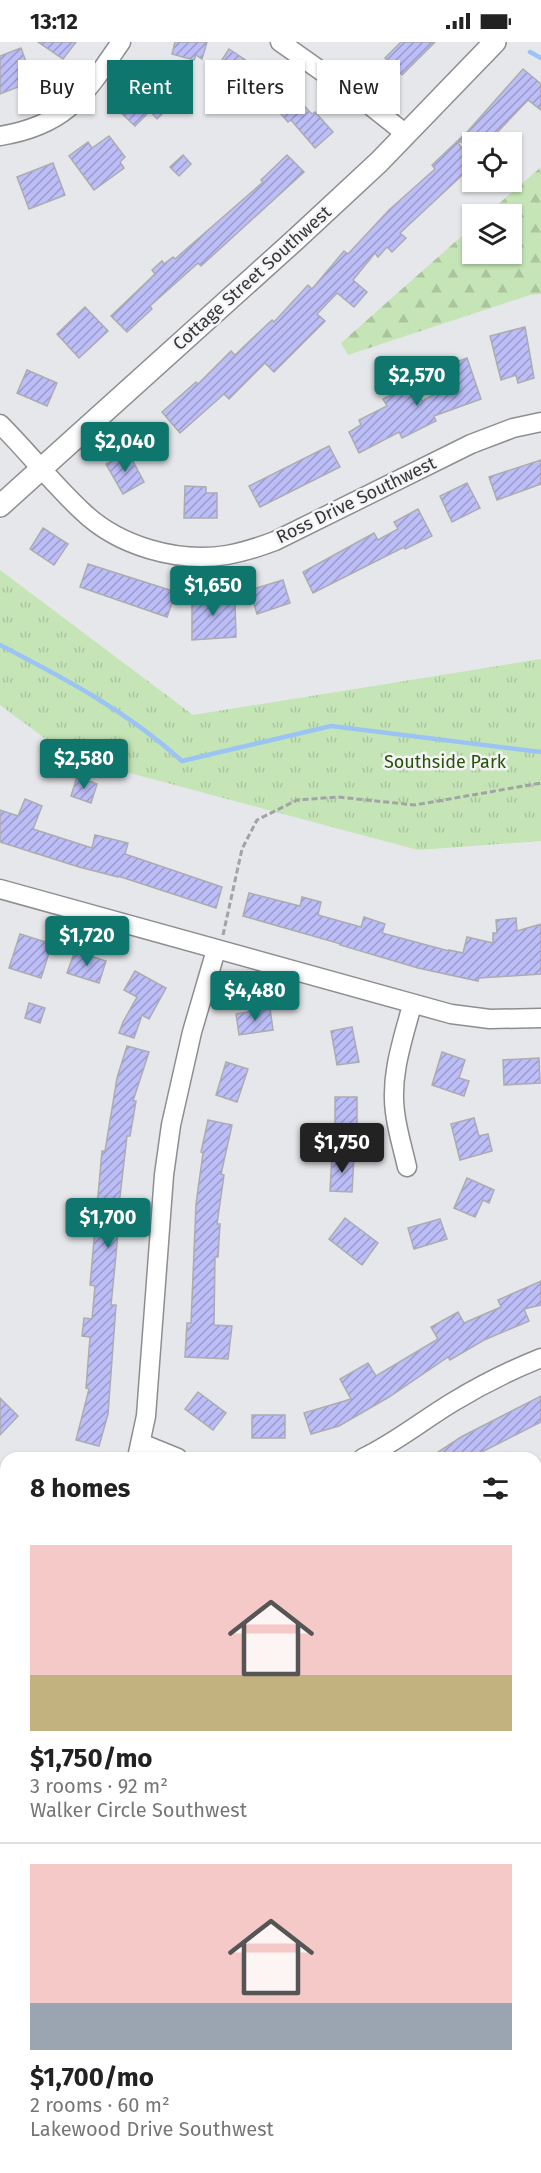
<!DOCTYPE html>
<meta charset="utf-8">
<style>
:root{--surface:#fff;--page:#f2f2f2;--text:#222;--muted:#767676;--line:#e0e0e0;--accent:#0f766e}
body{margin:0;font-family:"Fira Sans",sans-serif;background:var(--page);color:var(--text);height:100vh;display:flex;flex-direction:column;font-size:22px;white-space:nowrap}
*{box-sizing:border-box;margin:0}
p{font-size:20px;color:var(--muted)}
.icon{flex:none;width:33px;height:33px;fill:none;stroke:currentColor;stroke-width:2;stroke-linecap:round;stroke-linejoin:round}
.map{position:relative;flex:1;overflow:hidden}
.drawer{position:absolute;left:0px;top:1410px;width:542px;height:722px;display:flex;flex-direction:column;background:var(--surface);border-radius:18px 18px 0 0;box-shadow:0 2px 4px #0004}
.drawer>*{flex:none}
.guide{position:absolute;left:18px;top:18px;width:506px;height:54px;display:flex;gap:12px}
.buttons{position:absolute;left:462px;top:90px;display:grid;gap:12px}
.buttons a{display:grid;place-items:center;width:60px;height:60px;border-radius:0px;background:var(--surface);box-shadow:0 2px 4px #0004;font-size:30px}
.price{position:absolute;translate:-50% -51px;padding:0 14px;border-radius:6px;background:var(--accent);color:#fff;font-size:20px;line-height:39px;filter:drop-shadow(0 2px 3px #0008)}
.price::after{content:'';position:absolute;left:50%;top:36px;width:18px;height:14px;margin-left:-9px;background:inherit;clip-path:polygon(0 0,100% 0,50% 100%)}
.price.selected{background:#222;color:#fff}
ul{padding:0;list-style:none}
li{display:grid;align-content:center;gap:12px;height:318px;padding:0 30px}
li+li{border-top:2px solid var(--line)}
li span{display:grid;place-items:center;height:186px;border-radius:0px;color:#555}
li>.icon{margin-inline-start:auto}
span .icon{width:108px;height:108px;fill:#fffc;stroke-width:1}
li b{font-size:26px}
h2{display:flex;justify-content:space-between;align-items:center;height:72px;padding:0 30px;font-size:26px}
.pill{padding:0 21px;border-radius:0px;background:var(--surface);box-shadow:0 2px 4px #0004;font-size:21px;line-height:54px}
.pill.selected{background:var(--accent);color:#fff}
.status{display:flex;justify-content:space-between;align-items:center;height:42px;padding:0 30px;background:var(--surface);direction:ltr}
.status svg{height:16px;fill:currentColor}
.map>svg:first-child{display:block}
.forest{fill:url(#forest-firs)}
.park{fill:url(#park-tufts)}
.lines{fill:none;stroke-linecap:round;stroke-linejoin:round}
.stream{stroke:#9bc4f4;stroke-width:4.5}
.building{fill:url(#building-hatch);stroke:#acacaf;stroke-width:1.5}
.minor-casing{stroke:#8e8e91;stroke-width:21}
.tertiary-casing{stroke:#8e8e91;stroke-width:24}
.path{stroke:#a2a3a5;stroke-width:3;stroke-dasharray:6 3;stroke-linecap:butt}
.minor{stroke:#fff;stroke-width:18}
.tertiary{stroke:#fff;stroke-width:21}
.labels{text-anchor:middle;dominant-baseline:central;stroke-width:5;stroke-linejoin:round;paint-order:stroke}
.street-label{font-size:18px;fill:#373738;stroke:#f4f4f7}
.park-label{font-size:18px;fill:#285206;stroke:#f4f4f7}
</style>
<div class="status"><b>13:12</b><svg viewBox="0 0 49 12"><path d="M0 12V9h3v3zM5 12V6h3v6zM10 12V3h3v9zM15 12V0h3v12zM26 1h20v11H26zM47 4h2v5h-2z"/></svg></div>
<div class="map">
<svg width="541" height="2131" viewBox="0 0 541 2131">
<defs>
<pattern id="forest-firs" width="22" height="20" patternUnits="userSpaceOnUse" patternTransform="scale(1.5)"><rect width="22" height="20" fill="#c5e5b6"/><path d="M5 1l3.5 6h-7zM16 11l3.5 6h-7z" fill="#aac59d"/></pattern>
<pattern id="park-tufts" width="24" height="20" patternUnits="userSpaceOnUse" patternTransform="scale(1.5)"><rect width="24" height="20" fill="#c5e5b6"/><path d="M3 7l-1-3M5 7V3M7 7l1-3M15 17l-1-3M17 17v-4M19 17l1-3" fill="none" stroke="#aac59d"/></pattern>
<pattern id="building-hatch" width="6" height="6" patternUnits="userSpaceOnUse" patternTransform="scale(1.5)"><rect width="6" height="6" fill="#bdbef8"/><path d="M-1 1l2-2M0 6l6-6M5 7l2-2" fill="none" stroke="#9a9bca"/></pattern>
</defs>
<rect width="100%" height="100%" fill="#e6e7ea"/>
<!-- forest -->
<polygon class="forest" points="541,125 541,252 530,253 348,313 341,301 472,185 472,212 512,212 512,172 487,172"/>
<!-- park -->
<polygon class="park" points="0,528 193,673 541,617 541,799 418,808 70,715 0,663"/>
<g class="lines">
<!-- stream -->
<g class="stream">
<polyline points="530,10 541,16"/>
<path d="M 0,603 C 64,636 128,670 182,719 L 331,684 L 541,710"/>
</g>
</g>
<!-- building -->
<g class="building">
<polygon points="38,0 76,0 63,17"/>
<polygon points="175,0 207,0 202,17 196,13 194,18 172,12"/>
<polygon points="401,0 435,0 402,33 385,16"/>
<polygon points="21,6 33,39 0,52 0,14"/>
<polygon points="229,7 271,35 258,55 244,45 237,55 217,41 224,32 216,27"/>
<polygon points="523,27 541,42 541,68 528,58 488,100 457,100 472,117 472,124 400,191 406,196 392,210 387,205 378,215 375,211 353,238 367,250 354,265 337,251 317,272 325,279 274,330 265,321 229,357 224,352 180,391 162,370 196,340 198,342 231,309 235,313 272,278 274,280 308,243 312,247 344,209 348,212 389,168 435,127 432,123 468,89"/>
<polygon points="141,44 166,68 157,77 150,69 135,84 118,68"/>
<polygon points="291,50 312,72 315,70 333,90 315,106 291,78 288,80 275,65"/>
<polygon points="109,94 125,115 120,120 124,126 94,148 69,114 88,100 92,106"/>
<polygon points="183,113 191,122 179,134 170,125"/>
<polygon points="287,113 304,130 201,224 198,221 150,264 152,267 127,290 111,274 155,232 152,228 162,219 164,222 173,215 175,217 263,140 261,138"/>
<polygon points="53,121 65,153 29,167 17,135"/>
<polygon points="85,265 108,289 79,316 57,292"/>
<polygon points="525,285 534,336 518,341 516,333 501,338 490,294"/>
<polygon points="467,316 481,357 434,374 436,379 402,396 399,390 359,411 349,390 361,383 359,378 387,364 383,357 413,342 422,359 443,348 435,328"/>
<polygon points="27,328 57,341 47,364 17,351"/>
<polygon points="329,404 340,425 260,465 249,444"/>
<polygon points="128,410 144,440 123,452 106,422"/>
<polygon points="541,418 541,442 497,458 489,435"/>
<polygon points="467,441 480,466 452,480 440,454"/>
<polygon points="185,444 206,445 206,451 217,451 217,476 184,476"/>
<polygon points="418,467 432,494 405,507 404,505 313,551 303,530 374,491 378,498 398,487 394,480"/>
<polygon points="43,486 68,502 54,523 30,507"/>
<polygon points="88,522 176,550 167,575 80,545"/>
<polygon points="283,538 290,561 257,572 250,548"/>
<polygon points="220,551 221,560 235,560 236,595 192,598 192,552"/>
<polygon points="77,735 97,742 91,761 71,754"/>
<polygon points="25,757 42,764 33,787 92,806 95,793 128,801 125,812 222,845 216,866 118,834 118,835 79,825 0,800 0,768 18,774"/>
<polygon points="249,851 300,864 302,855 321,860 318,873 361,885 364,875 385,882 382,891 449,909 449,908 463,911 467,895 493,901 493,891 497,891 496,878 516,876 517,889 541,882 541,932 479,936 478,939 418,926 340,903 341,902 243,874"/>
<polygon points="20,892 52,902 41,936 9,926"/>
<polygon points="75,909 106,919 99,941 67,931"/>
<polygon points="135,929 166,946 149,977 142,973 134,996 119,991 123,980 137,955 124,948"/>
<polygon points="29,961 45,966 40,981 25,976"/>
<polygon points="270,966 273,988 239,993 236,972"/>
<polygon points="352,985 359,1020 337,1023 331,989"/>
<polygon points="127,1004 149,1010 133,1059 136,1059 130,1094 127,1094 119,1163 120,1163 116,1213 111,1263 116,1263 108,1372 99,1404 76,1398 89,1347 86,1346 90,1295 82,1294 84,1276 92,1277 95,1244 90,1243 102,1109 105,1109 117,1036"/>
<polygon points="442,1010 465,1018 459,1036 469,1039 464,1054 432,1043"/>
<polygon points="539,1016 540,1041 504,1043 503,1018"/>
<polygon points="226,1020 248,1027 237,1060 216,1053"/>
<rect x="335" y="1055" width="22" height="32"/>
<polygon points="474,1076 479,1094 488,1092 492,1109 460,1118 451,1082"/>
<polygon points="208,1078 232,1083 221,1132 224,1133 217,1182 220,1182 218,1215 215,1215 214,1283 232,1284 228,1317 185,1315 187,1281 191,1281 196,1162 203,1111 201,1110"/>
<polygon points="332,1113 354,1115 352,1150 330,1149"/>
<polygon points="467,1136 494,1148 489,1161 483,1158 475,1175 454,1166"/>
<polygon points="345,1176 378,1201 362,1223 329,1197"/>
<polygon points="440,1177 447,1197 414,1207 408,1186"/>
<polygon points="541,1239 541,1263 524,1267 529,1279 484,1298 450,1318 448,1315 389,1355 339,1384 311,1392 304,1371 351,1357 340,1337 368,1321 376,1334 438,1297 431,1285 458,1270 464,1281 501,1265 498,1258"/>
<polygon points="198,1350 226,1371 213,1388 185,1367"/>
<polygon points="541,1354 541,1380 470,1416 429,1416 461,1395"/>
<polygon points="0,1356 18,1374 0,1393"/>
<rect x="252" y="1373" width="33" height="23"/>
</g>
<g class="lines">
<defs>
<g id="minor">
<polyline points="280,0 372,65 406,92"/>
<path d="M 0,94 C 68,83 85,52 121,0"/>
<path d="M 0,382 C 28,410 53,442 82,469 C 118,504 177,521 227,513 C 244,510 259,505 275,499 L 471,402 L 513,386 L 541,380"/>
<polyline points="0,847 451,972 490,977 541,976"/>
<path d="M 407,1125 C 403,1107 397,1088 395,1070 C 390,1033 403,997 412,963"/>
<polyline points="141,1401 178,1416"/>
<polyline points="137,1416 146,1374 164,1133 171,1083 192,990 216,908"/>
<path d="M 363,1416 C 395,1401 423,1378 453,1360 C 481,1343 511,1328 541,1316"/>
<polyline points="0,1455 6,1463"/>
<polyline points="536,1629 541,1625"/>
<polyline points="0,1974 6,1970"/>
<polyline points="536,2007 541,1999"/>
<polyline points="184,2126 188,2131"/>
<polyline points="459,2126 463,2131"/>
</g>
<polyline id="tertiary" points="0,464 295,198 379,120 495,0"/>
</defs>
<!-- minor casing -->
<use href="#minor" class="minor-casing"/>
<!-- tertiary casing -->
<use href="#tertiary" class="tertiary-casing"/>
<!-- path -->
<polyline class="path" points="223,893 242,807 257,778 297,758 338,755 415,763 541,741"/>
<!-- minor -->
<use href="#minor" class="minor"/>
<!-- tertiary -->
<use href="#tertiary" class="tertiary"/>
</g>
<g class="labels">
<!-- street labels -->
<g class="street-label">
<text transform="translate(252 236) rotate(-42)">Cottage Street Southwest</text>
<text transform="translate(356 458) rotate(-26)">Ross Drive Southwest</text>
</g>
<!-- park labels -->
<g class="park-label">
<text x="445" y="720">Southside Park</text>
</g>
</g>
</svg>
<div class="buttons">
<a><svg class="icon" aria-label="locate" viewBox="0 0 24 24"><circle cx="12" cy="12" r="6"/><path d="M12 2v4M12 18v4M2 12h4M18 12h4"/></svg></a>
<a><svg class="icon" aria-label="layers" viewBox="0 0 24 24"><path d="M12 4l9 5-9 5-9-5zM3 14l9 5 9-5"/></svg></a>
</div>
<b class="price" style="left:417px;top:365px">$2,570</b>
<b class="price" style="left:125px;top:431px">$2,040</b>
<b class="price" style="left:213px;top:575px">$1,650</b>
<b class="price" style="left:84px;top:748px">$2,580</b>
<b class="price" style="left:87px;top:925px">$1,720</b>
<b class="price" style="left:255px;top:980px">$4,480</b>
<b class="price selected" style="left:342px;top:1132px">$1,750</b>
<b class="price" style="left:108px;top:1207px">$1,700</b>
<div class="guide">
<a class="pill">Buy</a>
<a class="pill selected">Rent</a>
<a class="pill">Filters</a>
<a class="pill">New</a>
</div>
<section class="drawer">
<h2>8 homes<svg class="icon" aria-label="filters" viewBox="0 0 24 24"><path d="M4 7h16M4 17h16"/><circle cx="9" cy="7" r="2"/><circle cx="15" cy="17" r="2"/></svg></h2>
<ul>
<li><span style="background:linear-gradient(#f6c9c9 70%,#c2b280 0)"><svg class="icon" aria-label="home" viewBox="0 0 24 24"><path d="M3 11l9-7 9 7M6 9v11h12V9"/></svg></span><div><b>$1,750/mo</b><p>3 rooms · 92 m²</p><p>Walker Circle Southwest</p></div></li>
<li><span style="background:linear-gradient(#f6c9c9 75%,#9aa5b1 0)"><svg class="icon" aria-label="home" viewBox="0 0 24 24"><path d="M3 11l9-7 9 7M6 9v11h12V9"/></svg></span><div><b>$1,700/mo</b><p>2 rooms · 60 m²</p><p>Lakewood Drive Southwest</p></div></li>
</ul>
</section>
</div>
